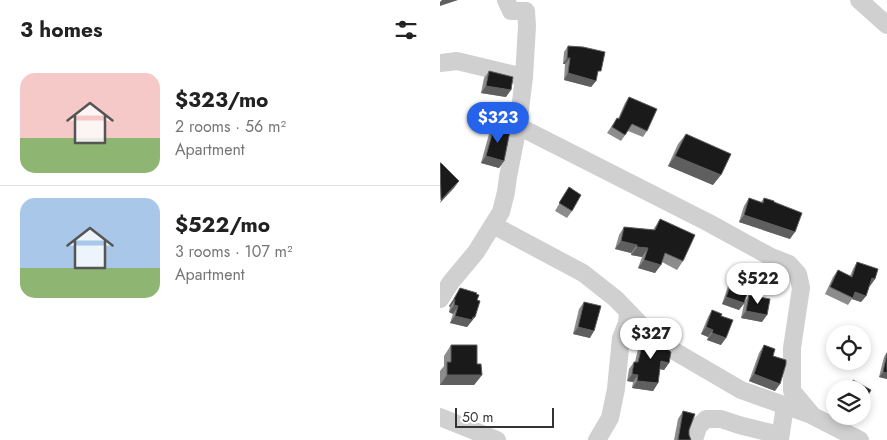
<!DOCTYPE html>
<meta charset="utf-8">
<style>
:root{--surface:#fff;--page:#f2f2f2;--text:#222;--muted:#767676;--line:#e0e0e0;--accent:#2563eb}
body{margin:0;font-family:Jost,sans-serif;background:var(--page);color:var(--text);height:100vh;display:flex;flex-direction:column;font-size:19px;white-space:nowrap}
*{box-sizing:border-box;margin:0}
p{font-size:16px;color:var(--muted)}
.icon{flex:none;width:28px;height:28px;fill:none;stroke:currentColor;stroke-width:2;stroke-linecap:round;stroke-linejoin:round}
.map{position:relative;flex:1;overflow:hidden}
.drawer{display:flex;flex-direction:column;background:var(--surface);width:440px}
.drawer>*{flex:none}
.fabs{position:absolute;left:386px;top:325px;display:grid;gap:10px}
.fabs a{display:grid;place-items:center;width:45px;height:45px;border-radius:50%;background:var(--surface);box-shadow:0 2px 8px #0003;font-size:25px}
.scale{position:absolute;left:15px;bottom:12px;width:99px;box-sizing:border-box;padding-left:5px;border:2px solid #333;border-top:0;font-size:14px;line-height:18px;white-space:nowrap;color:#333;-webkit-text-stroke:4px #fff;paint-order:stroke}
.price{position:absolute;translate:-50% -42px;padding:0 11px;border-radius:18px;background:#fff;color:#222;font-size:16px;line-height:32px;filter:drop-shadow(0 1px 2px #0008)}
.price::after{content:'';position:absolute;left:50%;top:30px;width:15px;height:11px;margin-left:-8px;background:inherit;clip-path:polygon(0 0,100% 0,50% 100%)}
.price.active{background:var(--accent);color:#fff}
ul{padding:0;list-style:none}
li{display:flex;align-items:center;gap:15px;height:125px;padding:0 20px}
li+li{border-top:1px solid var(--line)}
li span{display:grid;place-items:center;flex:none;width:140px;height:100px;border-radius:15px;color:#555}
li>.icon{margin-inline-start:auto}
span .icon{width:60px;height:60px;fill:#fffc;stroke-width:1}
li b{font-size:21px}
h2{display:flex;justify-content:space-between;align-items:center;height:60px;padding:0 20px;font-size:21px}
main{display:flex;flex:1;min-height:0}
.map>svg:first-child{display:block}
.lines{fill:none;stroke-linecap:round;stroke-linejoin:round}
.minor{stroke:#d0d0d0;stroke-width:18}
.wall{fill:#8c8c8c}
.shaded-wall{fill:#5f5f5f}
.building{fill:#1a1a1a;stroke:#5f5f5f}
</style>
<main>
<section class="drawer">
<h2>3 homes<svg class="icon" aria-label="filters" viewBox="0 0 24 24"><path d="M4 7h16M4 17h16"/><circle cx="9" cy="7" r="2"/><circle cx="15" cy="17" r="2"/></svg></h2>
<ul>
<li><span style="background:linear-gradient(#f6c9c9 65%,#8fb573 0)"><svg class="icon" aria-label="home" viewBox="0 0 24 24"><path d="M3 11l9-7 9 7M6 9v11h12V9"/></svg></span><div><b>$323/mo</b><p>2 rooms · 56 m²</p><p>Apartment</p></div></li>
<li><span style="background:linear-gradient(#a9c7e8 70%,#8fb573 0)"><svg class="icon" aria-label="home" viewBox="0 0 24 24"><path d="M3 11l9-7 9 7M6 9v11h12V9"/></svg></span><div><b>$522/mo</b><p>3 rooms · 107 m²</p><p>Apartment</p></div></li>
</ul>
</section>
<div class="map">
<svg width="447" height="440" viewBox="0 0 447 440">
<rect width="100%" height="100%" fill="#fff"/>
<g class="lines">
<!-- minor -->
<g class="minor">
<polyline points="419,0 447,25"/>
<polyline points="0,63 17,61 84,77"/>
<polyline points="78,126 269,223 331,257 349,264 358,274 361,288 352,348 352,391 373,416 420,440"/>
<polyline points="53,225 143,273 176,299 203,327 229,348 301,390 369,414"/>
<polyline points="0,299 11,282 36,252 61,212 66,192 68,177 78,126 84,77 87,26 86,11 71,11 66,0"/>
<polyline points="0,417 57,440"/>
<polyline points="157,440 170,418 176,389 181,338 187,323 188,312"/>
<polyline points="254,440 258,427 266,419 281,419 299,425 331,433 338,440"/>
<polyline points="340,440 345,405"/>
</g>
</g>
<!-- wall -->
<g class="wall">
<polygon points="128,46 157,77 156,81 151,87 124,80 125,64 123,64 124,52"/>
<polygon points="49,71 66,97 41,93 44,78"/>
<polygon points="189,97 207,131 203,137 188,131 181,141 167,133 177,118 178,119 185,103"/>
<polygon points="54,127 64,161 59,168 41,163 49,134"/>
<polygon points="246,134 273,185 228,166 238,144"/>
<polygon points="129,187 132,211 127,218 115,211"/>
<polygon points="309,198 321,202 324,198 334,202 350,239 299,222 304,206"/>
<polygon points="220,219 243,261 237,270 222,262 215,273 198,268 202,257 191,255 191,253 175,249 179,235 184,227 213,230"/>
<polygon points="417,262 435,279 430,286 429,285 426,296 421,302 412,299 408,305 385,294 393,277 398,270 410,276 413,269"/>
<polygon points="294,276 305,301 309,295 322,322 301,318 304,304 299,310 282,304 289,283"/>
<polygon points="20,288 37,300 35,317 27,327 10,323 13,314 9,312 10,307 9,306"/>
<polygon points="144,302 150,338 133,334 139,309"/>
<polygon points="272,310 281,316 281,345 267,340 268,337 261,334 268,317"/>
<polygon points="205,333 229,363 224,370 219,369 218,383 213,391 192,388 193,382 187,381 189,369 194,362 195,362 200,340"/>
<polygon points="11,345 37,364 42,375 34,385 0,385 0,371 4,366 4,356"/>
<polygon points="324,345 333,356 335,391 309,381 319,353"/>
<polygon points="447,352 447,379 439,377 444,357"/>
<polygon points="243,411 249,430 249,435 251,440 234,440 238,419"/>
</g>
<!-- shaded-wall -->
<g class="shaded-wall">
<polygon points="2,0 18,0 0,6 0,2"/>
<polygon points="127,58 130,58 125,64 123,64"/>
<polygon points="128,73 156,81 151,87 124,80"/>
<polygon points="46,86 71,90 66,97 41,93"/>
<polygon points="46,156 64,161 59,168 41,163"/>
<polygon points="235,156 281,175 273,185 228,166"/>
<polygon points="19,181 14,188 0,203 1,200"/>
<polygon points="304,215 355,232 350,239 299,222"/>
<polygon points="181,241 197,245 191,253 175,249"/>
<polygon points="197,247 208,248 202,257 191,255"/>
<polygon points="204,260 221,265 215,273 198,268"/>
<polygon points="432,278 435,279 430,286 427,285"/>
<polygon points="415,292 426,296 421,302 412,299"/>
<polygon points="286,297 304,303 299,310 282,304"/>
<polygon points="14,299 15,300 10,307 9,306"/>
<polygon points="14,305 18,306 13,314 9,312"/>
<polygon points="306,311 327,315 322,322 301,318"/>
<polygon points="15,316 33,317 35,317 27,327 10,323"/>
<polygon points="138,327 154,331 150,338 133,334"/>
<polygon points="266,327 273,330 268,337 261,334"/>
<polygon points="272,333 286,338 281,345 267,340"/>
<polygon points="221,361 229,363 224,370 216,368"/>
<polygon points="443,372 447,373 447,379 439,377"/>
<polygon points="192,374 198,375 193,382 187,381"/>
<polygon points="314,374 340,384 335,391 309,381"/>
<polygon points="7,375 42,375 34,385 0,385"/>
<polygon points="197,381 218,383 213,391 192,388"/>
</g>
<!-- building -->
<g class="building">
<polygon points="128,46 143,47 165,52 161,71 158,71 156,81 128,73 130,58 127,58"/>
<polygon points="49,71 73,77 71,90 46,86"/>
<polygon points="189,97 217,109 207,131 192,124 185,135 172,127 177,118 179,119"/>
<polygon points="54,127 70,131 64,161 46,156"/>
<polygon points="246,134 291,154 281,175 235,156"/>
<polygon points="0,163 1,163 19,181 1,200"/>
<polygon points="129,187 141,195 132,211 119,203"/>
<polygon points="309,198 323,203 324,198 334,201 334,202 362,213 355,232 304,215"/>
<polygon points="220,219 255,235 243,261 225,253 221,265 204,260 208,248 197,247 197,245 181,241 184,227 215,230"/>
<polygon points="417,262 438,269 435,279 432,278 426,296 415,292 413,298 390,287 398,270 412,277"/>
<polygon points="294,276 311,282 304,303 286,297"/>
<polygon points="20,288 37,293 36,294 39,295 37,300 40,301 35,317 33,317 32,320 15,316 18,306 14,305 15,300 14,299"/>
<polygon points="309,295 330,299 327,315 306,311"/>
<polygon points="144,302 161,306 154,331 138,327"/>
<polygon points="272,310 282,314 281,316 293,320 286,338 272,333 273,330 266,327"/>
<polygon points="205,333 209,334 231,352 229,363 221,361 218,383 197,381 198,375 192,374 194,362 198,362"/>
<polygon points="11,345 37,345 37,364 41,364 42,375 7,375 7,362 11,362"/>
<polygon points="324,345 335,349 333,356 346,360 346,364 340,384 314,374"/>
<polygon points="447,353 447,373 443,372"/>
<polygon points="413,380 431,390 424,402 422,401 422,389 409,389"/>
<polygon points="243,411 255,414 249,430 249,435 251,440 238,440"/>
</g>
</svg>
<div class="fabs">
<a><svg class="icon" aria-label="locate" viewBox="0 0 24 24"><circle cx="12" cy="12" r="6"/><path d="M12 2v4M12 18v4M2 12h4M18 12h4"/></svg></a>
<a><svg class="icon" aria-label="layers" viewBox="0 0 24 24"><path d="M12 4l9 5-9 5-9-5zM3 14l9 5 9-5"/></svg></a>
</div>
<div class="scale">50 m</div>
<b class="price active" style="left:58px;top:144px">$323</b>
<b class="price" style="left:318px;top:305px">$522</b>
<b class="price" style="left:211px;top:360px">$327</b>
</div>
</main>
